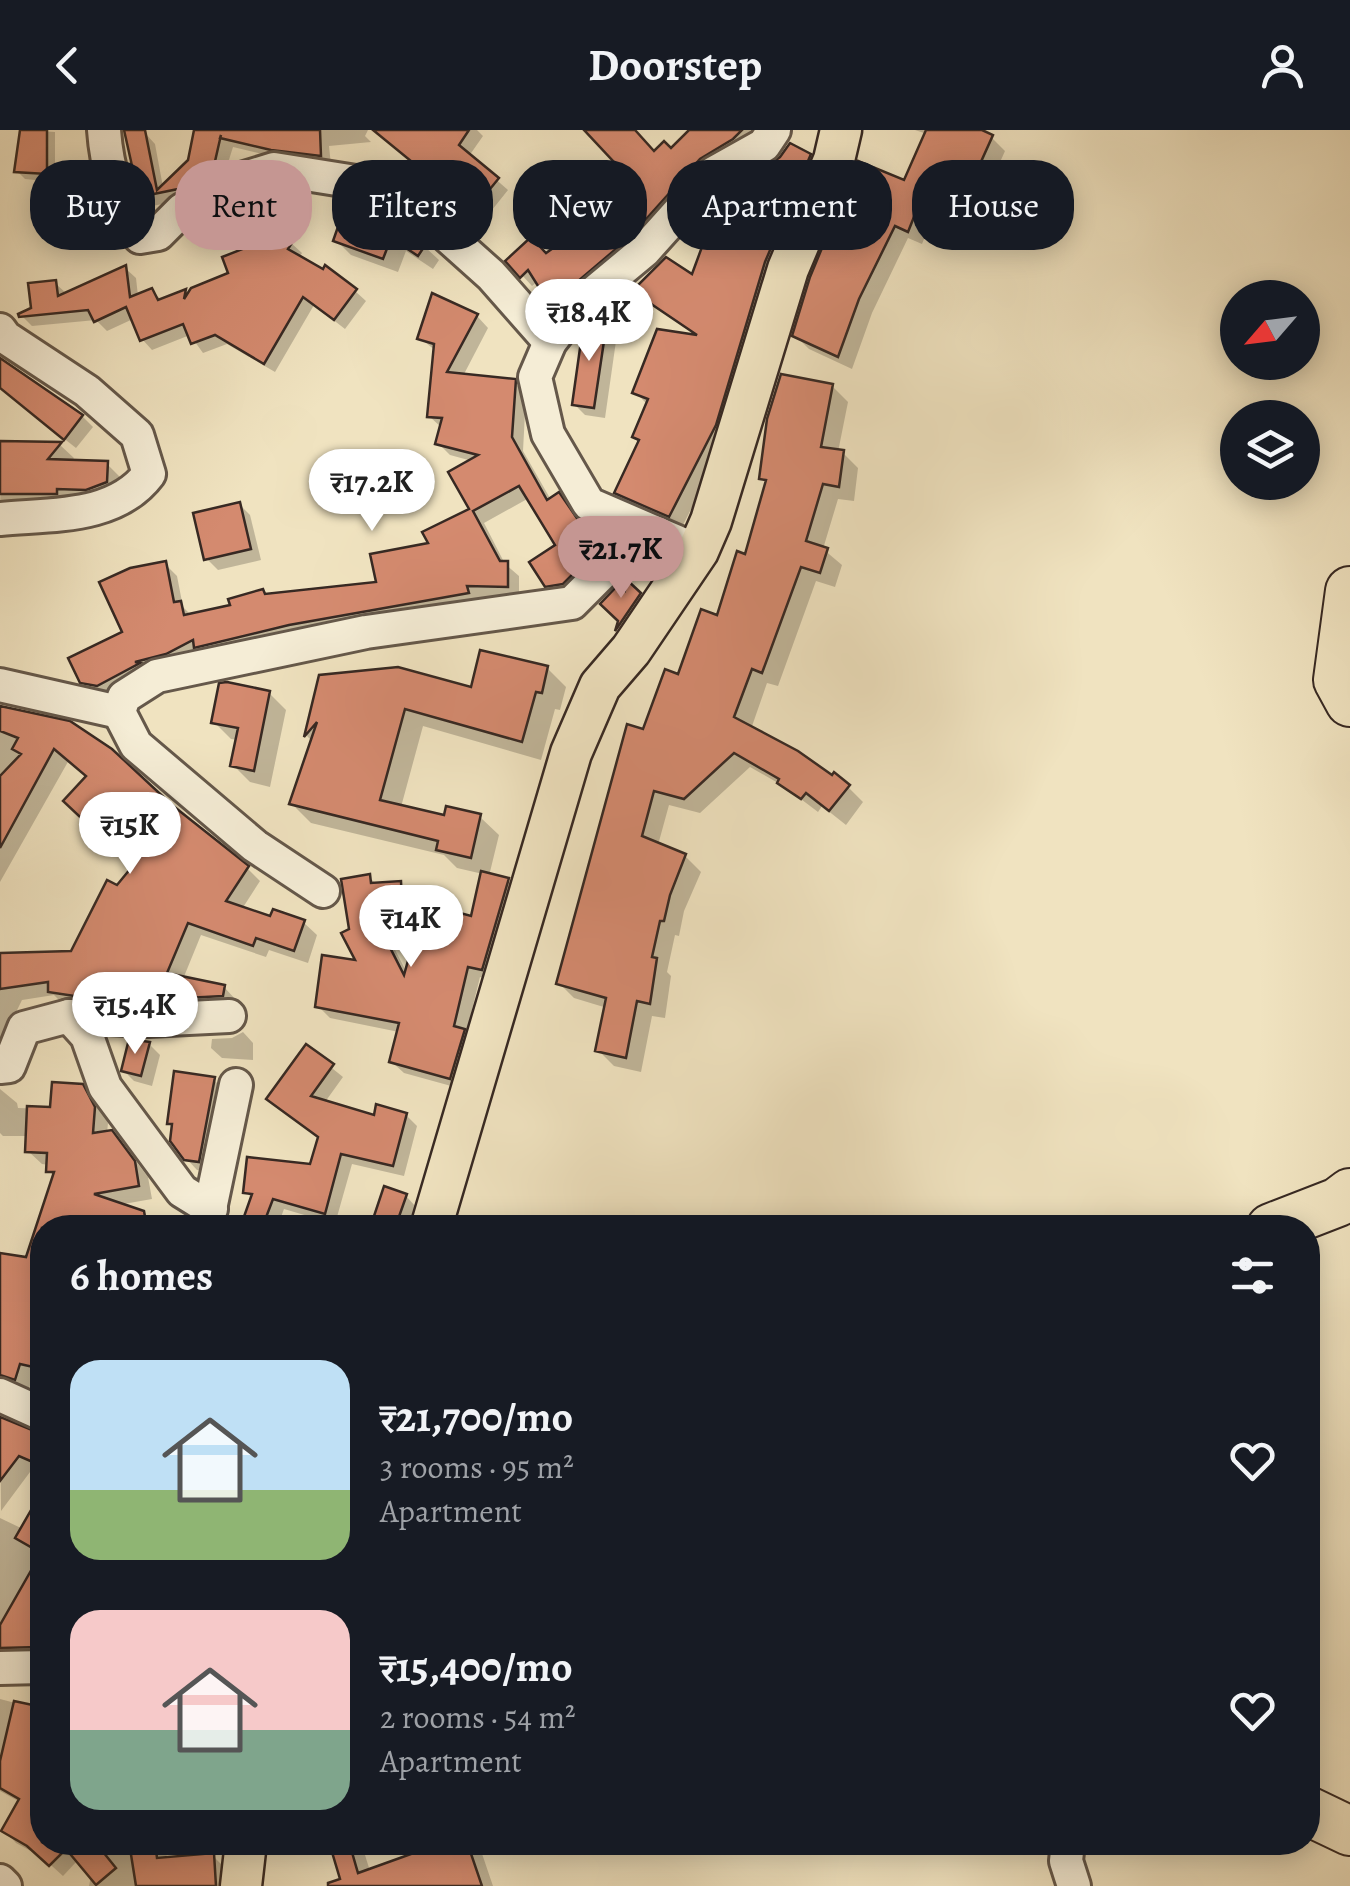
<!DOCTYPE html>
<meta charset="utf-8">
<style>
:root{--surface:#171b24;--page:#242831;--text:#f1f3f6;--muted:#9ea1a6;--accent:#c59692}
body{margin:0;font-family:Alegreya,serif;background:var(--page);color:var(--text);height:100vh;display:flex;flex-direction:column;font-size:38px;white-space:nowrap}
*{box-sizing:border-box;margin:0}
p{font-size:32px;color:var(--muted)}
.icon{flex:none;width:55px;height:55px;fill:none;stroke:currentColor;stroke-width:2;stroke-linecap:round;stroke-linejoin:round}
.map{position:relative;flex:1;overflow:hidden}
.details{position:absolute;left:30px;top:1085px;width:1290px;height:640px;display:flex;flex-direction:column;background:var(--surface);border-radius:40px;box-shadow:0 5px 25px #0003}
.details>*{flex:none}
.banner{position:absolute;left:30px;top:30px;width:1290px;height:90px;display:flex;gap:20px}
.needle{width:65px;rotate:242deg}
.tools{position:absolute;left:1220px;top:150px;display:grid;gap:20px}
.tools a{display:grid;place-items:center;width:100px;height:100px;border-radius:50%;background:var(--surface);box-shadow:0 5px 25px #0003;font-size:50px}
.price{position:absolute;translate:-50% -85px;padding:0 22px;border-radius:35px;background:#fff;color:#222;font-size:32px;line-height:65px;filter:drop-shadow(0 2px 5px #0008)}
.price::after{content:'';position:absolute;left:50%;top:60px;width:30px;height:22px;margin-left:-15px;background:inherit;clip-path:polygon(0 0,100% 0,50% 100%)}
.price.selected{background:var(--accent);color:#111}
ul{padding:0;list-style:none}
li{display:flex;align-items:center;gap:30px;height:250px;padding:0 40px}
li span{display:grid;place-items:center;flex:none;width:280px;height:200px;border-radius:30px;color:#555}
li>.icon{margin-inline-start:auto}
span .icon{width:120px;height:120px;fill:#fffc;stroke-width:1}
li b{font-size:42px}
h2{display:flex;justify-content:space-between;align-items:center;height:120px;padding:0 40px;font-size:42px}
.pill{padding:0 35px;border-radius:40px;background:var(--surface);box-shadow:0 5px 25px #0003;font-size:35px;line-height:90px}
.pill.selected{background:var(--accent);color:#111}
header{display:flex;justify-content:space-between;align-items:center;height:130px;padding:0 40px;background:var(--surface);font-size:45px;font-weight:700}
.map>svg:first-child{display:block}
.shadow{fill:#0003}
.building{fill:#d48a6f;stroke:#372923;stroke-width:2.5}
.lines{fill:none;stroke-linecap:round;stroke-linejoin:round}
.minor-casing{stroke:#65584a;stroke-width:38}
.major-casing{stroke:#372923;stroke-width:45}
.highway-casing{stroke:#372923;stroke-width:52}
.minor{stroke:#f5edd6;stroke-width:32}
.major{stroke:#f0e3c0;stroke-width:40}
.highway{stroke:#f0e3c0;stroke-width:48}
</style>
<header><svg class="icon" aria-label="back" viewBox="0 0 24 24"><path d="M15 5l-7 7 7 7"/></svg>Doorstep<svg class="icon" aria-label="person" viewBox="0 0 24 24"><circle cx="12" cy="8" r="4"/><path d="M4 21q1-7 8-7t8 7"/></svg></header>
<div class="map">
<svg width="1350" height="1756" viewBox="0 0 1350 1756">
<rect width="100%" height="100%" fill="#f0e3c0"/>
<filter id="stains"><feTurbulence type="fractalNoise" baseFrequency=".002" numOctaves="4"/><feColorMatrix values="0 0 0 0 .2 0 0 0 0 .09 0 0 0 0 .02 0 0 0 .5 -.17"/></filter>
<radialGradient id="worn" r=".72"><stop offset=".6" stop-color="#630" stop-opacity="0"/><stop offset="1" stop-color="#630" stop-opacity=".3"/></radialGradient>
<!-- shadow -->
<g class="shadow">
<polygon points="22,0 55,2 55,52 25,49 17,41"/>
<polygon points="194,0 368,0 365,6 371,12 329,16 331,35 283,29 233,17 223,49 189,69 152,76 141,66 145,3 155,14 163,57 190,32"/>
<polygon points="433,0 477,0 483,6 469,26 508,60 484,90 424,40"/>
<polygon points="587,0 637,0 635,3 654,24 671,22 692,0 757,0 562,184 538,151 532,156 509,131 546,126 623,71 629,45"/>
<polygon points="915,0 975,0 991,7 1005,21 980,77 943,61 922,114 908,108 872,183 852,239 809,219 795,205 905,53 927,4"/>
<polygon points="809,26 820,37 808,52 797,40"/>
<polygon points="794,64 806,75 727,308 682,397 629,374 617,362 640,312 635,307 648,275 635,262 699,208 636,161 693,148 753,73"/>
<polygon points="228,95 291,113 302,123 299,128 355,161 366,171 345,199 314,175 275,242 227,214 203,223 190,205 152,220 142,209 133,189 107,201 96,190 32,196 21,185 33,180 55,153 67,164 125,138 136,148 138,166 152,160 162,171 186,162 189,166 232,145 258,116"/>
<polygon points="412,105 439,130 433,139 406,121 398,142 351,125 336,110"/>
<polygon points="477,186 488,198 463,246 514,252 526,264 523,321 551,370 559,365 571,377 604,426 559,467 547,455 559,416 529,368 484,393 505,434 519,446 519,468 478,467 479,475 110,567 95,564 82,551 126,503 165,434 177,446 183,477 192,486 267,466 379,454 472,380 472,331 450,325 438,313 442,298 429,286 436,221 420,208"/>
<polygon points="606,194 617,204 605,288 585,285 574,274"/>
<polygon points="0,235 82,286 93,297 76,318 0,258"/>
<polygon points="832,256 848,272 838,322 843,323 858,338 854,371 838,369 823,419 842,435 835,457 816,451 778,556 767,553 751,599 848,657 863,672 846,695 822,676 818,682 785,657 750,637 700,683 669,675 658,715 685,726 701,742 684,781 679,806 675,805 667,842 671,846 665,888 652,886 641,942 614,936 598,920 607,878 574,868 559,853 645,602 719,488 746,427 768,354 762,348"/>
<polygon points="2,314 60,315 74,328 71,332 107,334 121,348 121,367 0,376"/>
<polygon points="239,374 250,385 261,430 218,440 207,429"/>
<polygon points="650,425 662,430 673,441 666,452 648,448 638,438"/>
<polygon points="628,454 650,475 627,509 618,500"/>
<polygon points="547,538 566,557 560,580 555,579 541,630 423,596 401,677 446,688 480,687 499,705 489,746 508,750 520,762 494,851 480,847 466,904 475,913 462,959 404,943 392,932 399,902 330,888 318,876 360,833 352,800 369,747 377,755 400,754 412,766 413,786 379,789 407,843 473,789 483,744 457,738 444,725 311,693 292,674 313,612 307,606 321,548 473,560"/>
<polygon points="269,563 286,580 270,657 250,652 233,635 238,610 231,609 214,592"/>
<polygon points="0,578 170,677 247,738 260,751 242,779 272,789 303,792 317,805 308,833 269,820 266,827 201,805 183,849 224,857 237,871 236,879 64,875 54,865 22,870 0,915 0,827 73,824 142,728 116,706 110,713 66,670 89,647 69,630 0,752"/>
<polygon points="243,902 253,913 253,930 222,928 211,918 212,909 232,908"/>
<polygon points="149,914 160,925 152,956 134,951 123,940"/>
<polygon points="307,918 343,947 325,972 375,988 406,985 417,996 404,1046 352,1034 335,1094 284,1079 277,1098 243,1098 253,1069 246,1062 311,1037 320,1009 269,969"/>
<polygon points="214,950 225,961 210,1042 197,1040 186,1028 170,993"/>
<polygon points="82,956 96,970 108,993 107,1003 111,1003 125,1017 148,1047 152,1069 118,1075 142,1083 157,1098 42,1098 42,1121 34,1112 55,1047 49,1041 49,1035 42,1034 28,1021 29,1006 3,1006 0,1003 0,959 17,973 18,978 52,979"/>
<polygon points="406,1066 416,1077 409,1098 375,1098"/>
<polygon points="160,1089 185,1097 185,1098 159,1098"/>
<polygon points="0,1140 42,1154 42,1248 33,1246 28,1262 0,1264"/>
<polygon points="0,1290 33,1305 42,1304 42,1342 33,1338 1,1381"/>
<polygon points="42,1366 42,1530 0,1538 0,1388 23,1399"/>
<polygon points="0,1569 42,1580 42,1712 165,1712 167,1729 213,1726 225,1738 227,1756 89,1756 91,1746 78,1730 63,1746 42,1727 16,1713 4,1700 20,1672 0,1661"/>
<polygon points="331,1712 353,1712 365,1725 370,1741 428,1720 426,1712 478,1712 493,1756 337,1756 341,1747"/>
</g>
<!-- building -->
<g class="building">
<polygon points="20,0 47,0 47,44 14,42"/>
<polygon points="124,0 145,0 157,60 188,30 194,0 320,0 321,26 271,20 220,8 221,5 213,40 207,40 178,59 139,67"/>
<polygon points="373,0 469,0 459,15 499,48 472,81"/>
<polygon points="584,0 635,0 654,21 664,11 671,18 689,0 742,0 733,9 700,29 630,107 550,175 528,140 520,148 505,131 531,107 546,123 619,71 609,60 626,45"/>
<polygon points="926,0 982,0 993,5 966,65 929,49 908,102 895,96 859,169 838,227 792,206 810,147 858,31 904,50"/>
<polygon points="790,13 811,24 765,132 716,295 669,387 614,363 639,310 632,307 648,269 632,263 657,199 697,205 632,161 666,127 692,144 706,106 700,102 712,87 729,100 744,67 751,70 767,36 780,27"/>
<polygon points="240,71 293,111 288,119 323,139 325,135 357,159 334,190 303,167 264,234 215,205 191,214 183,194 140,211 126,177 94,192 88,180 19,187 18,184 31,178 28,153 56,150 58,166 126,135 130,167 152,158 158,170 186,159 184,169 191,158 228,143 222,127 258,113 225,95"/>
<polygon points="347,71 414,103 426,114 418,126 391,108 383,129 333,111"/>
<polygon points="432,163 478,184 447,242 516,249 512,307 547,370 559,362 594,413 588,429 563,454 545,457 529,432 555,415 519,356 473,381 500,431 508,431 508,457 467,456 469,463 289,495 194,518 193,510 166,524 135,532 140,533 97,556 80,553 68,528 122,502 99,452 130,438 166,431 174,472 181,471 184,485 230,475 228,469 263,459 265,464 376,452 370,424 428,413 422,402 469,379 448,342 478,325 435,314 442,288 427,287 434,214 417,209"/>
<polygon points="593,189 607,191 594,278 572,275 582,204"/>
<polygon points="0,228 83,285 64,310 0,258"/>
<polygon points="781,244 833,254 821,317 844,320 839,357 823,354 806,411 828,418 820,443 801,437 762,543 752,539 734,587 798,621 832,645 834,642 850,655 829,681 806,663 801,669 777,653 779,649 734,623 684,669 654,661 642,706 686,724 670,765 664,791 660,791 652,827 657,828 650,874 637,871 626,928 595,921 606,868 556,854 627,594 643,599 665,539 678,544 701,479 717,485 737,421 745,424 766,350 759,349 767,289"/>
<polygon points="0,311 62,312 48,329 108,331 107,352 86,360 57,359 57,364 0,364"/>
<polygon points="240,372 251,419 204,430 193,383"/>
<polygon points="627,450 641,463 615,501 618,491 600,474 620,453 625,460"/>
<polygon points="480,520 548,536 542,563 536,562 522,612 405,579 380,670 444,685 446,676 481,684 471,728 436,720 438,711 289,674 317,592 304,607 319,545 398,537 471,557"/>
<polygon points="227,552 270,561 254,641 230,636 238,598 211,593 219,553"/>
<polygon points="0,576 70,591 112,619 172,675 249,736 226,771 270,786 273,779 305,790 294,821 256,808 253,816 188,793 167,843 225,855 223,866 148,870 81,867 48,862 48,852 0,859 0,823 71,821 107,750 117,755 140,727 102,695 95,701 63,671 86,646 54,619 0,718 0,646 21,624 12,619 18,608 0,601"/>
<polygon points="481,741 509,748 482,840 468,837 454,896 465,899 450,949 389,932 399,893 315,877 322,825 355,830 341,803 349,799 341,749 370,744 371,753 401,751 402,775 370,778 404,845 424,773 471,786"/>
<polygon points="129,909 150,912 141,946 121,941"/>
<polygon points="306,914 334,934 311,966 374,985 376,974 407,983 393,1036 341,1024 325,1084 273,1069 262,1098 240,1098 252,1064 243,1063 247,1027 310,1034 318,1007 266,969"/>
<polygon points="174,941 215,947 199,1032 184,1030 170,1011 172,994 167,994"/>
<polygon points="52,952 83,954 95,977 93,1003 112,1000 135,1031 139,1056 94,1064 144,1081 147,1098 42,1098 42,1239 20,1234 15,1250 0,1245 0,1123 26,1127 54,1042 46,1042 47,1023 25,1022 27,976 50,977"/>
<polygon points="384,1056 407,1064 395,1098 370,1098"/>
<polygon points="0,1287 42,1304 42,1336 19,1326 0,1351"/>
<polygon points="42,1361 39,1517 0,1518 0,1495 41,1423 15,1408"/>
<polygon points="14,1571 42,1577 42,1712 95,1712 116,1738 96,1755 66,1719 49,1736 27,1716 1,1701 19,1669 0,1658 0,1631"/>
<polygon points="129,1712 155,1712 157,1728 214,1723 216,1756 136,1756"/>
<polygon points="329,1712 349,1712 358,1743 425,1719 423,1712 467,1712 482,1756 328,1756 328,1753 340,1749"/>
</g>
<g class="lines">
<defs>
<g id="minor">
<path d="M 104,0 C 106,30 118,86 140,107 L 158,104 L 182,80 L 232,52 L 274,39 L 362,53 L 425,86 L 491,145 L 550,212"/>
<path d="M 0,200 L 5,207 L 87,261 L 137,305 L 149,344 C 115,389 52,384 0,389"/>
<polyline points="698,421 589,374 548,304 535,247 550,212 579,175 644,121 714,43 764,15 774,0"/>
<polyline points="0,555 119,582"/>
<polyline points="323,761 255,716 136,615 119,582 124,567 157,546 366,502 572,473 605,440 623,390"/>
<polyline points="69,886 148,890 229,886"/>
<polyline points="0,937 9,936 24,898 69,886 87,906 105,957 182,1061 211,1079"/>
<polyline points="206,1098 236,955"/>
<polyline points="0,1265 42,1284"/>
<polyline points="0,1538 42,1537"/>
<polyline points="1068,1712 1066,1731 1074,1756"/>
<polyline points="0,1751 5,1756"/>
</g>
<g id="major">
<polyline points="431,1098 571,623 600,556 631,520 698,421 711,391 788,139 834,30 841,0"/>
<polyline points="241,1756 246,1712"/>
</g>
<g id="highway">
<polyline points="1350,461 1338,550 1350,572"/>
<polyline points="1271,1098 1338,1072 1350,1063"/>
<polyline points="1308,1681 1350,1701"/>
</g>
</defs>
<!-- minor casing -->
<use href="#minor" class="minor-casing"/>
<!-- major casing -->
<use href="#major" class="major-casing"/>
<!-- highway casing -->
<use href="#highway" class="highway-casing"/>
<!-- minor -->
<use href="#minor" class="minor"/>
<!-- major -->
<use href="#major" class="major"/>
<!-- highway -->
<use href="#highway" class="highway"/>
</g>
<rect width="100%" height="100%" filter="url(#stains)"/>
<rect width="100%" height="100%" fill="url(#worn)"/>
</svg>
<div class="tools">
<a><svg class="needle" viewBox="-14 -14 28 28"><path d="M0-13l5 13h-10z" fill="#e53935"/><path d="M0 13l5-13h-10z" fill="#9ea1a6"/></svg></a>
<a><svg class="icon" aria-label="layers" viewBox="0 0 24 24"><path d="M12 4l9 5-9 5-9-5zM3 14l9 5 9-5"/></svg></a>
</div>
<b class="price" style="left:589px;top:234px">₹18.4K</b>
<b class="price" style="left:372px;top:404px">₹17.2K</b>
<b class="price selected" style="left:621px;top:471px">₹21.7K</b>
<b class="price" style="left:130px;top:747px">₹15K</b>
<b class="price" style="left:411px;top:840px">₹14K</b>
<b class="price" style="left:135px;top:927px">₹15.4K</b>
<div class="banner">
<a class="pill">Buy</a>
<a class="pill selected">Rent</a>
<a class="pill">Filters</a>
<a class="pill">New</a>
<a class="pill">Apartment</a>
<a class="pill">House</a>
</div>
<section class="details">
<h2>6 homes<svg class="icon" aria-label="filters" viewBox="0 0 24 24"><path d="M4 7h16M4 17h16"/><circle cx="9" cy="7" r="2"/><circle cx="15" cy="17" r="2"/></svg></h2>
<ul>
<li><span style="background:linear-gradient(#bfe0f5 65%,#8fb573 0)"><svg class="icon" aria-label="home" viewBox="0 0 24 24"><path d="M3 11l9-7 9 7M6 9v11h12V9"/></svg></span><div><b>₹21,700/mo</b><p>3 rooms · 95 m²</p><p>Apartment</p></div><svg class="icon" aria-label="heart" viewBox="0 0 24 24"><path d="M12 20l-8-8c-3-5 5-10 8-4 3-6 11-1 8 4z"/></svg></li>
<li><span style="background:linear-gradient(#f6c9c9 60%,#7fa58c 0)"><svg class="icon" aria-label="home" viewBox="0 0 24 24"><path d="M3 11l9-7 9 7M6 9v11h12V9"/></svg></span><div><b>₹15,400/mo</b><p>2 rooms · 54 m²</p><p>Apartment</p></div><svg class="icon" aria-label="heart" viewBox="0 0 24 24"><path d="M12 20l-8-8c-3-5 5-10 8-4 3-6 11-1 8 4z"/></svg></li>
</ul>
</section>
</div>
